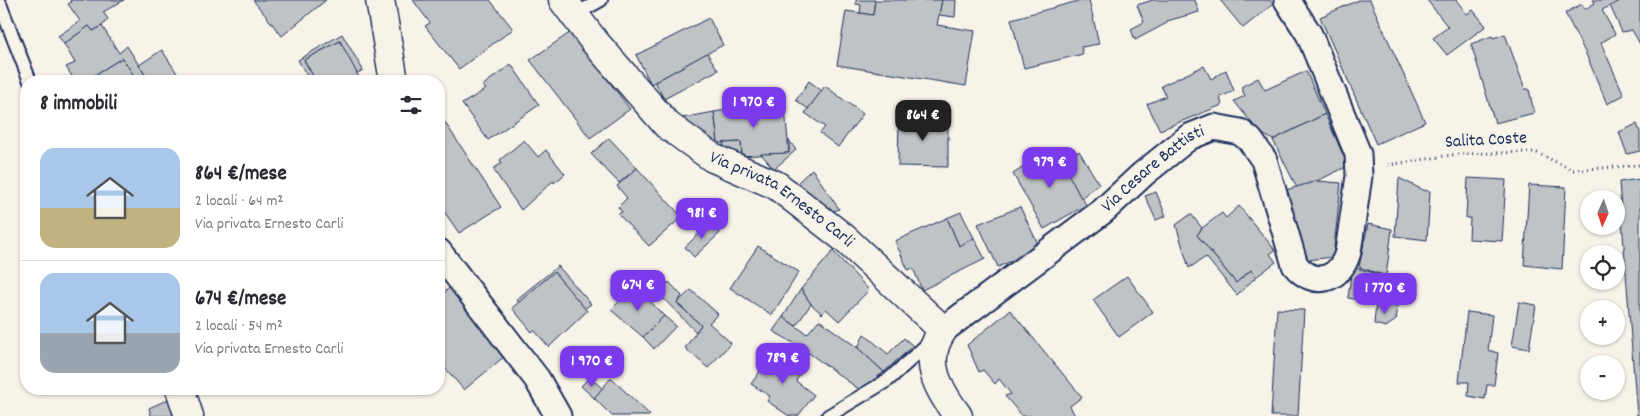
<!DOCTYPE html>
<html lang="it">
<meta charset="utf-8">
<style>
:root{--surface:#fff;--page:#f7f7f7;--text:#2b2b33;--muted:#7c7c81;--line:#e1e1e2;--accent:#7c3aed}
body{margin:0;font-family:Dekko,sans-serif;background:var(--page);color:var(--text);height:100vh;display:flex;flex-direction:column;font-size:19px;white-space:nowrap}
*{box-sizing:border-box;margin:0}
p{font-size:16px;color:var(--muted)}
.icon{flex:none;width:28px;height:28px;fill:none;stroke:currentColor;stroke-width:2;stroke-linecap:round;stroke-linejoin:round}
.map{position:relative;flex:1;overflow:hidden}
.sheet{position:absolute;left:20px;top:75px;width:425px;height:320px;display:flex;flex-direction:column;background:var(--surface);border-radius:20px;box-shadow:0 1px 4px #0004}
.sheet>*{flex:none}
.needle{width:32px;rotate:183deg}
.fabs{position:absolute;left:1580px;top:190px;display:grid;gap:10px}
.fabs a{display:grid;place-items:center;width:45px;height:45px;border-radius:50%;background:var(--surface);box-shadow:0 1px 4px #0004;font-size:25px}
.price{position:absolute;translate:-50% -42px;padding:0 11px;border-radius:10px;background:var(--accent);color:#fff;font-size:16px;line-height:32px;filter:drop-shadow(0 1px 2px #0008)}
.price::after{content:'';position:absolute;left:50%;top:30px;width:15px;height:11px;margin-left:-8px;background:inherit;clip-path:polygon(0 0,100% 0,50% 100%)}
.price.on{background:#222;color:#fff}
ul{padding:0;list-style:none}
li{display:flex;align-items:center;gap:15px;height:125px;padding:0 20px}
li+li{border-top:1px solid var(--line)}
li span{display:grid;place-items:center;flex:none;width:140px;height:100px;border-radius:15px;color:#555}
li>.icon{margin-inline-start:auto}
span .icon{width:60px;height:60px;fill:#fffc;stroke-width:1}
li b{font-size:21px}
h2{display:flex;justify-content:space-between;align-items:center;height:60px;padding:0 20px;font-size:21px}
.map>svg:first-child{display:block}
.building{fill:#c0c3c5;stroke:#1b2f5e}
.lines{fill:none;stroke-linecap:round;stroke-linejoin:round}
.service-casing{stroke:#1b2f5e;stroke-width:16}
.minor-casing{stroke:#1b2f5e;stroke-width:29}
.tertiary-casing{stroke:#1b2f5e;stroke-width:31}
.path{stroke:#1b2f5e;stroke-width:3;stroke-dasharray:1 4;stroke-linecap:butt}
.service{stroke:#f7f3e8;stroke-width:12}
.minor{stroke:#f7f3e8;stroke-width:25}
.tertiary{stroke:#f7f3e8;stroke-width:28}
.labels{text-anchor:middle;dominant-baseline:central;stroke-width:4.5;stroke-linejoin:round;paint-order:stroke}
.street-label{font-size:18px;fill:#1b2f5e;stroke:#f7f3e8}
</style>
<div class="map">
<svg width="1640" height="416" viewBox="0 0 1640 416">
<rect width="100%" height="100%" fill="#f7f3e8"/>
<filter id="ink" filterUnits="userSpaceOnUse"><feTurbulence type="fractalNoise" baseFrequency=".02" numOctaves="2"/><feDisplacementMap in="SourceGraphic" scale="10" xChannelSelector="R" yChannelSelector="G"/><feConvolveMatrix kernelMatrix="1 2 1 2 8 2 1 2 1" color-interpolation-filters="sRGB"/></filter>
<g filter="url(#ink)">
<!-- building -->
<g class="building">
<polygon points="70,0 124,0 103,12 108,19 102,26 93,31 89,26 64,44 58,36 80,21 68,4 71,2"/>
<polygon points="253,0 326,0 282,36"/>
<polygon points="413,0 490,0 513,29 459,69 425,26 430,23"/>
<polygon points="856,0 875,0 873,15 860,13 861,5 856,4"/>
<polygon points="875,0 942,0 937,25 975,31 966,86 837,65 846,11 873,15"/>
<polygon points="942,0 956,0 955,17 939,15"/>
<polygon points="1082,0 1089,0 1099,44 1081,47 1083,54 1024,68 1011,19"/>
<polygon points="1153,0 1195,0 1199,12 1167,21 1167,23 1135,40 1131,29 1144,22 1137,5"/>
<polygon points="1220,0 1270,0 1273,4 1243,28"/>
<polygon points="1359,0 1370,0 1425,122 1376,144 1320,17"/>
<polygon points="1427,0 1456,0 1467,14 1473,10 1486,26 1447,55 1433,38 1448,27"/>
<polygon points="1593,0 1622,0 1602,10 1615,34 1601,43 1624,95 1607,104 1586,54 1565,13 1582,4 1585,9 1595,3"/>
<polygon points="1622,0 1640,0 1640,44 1632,30 1622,32 1610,6"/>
<polygon points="709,18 723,45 651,84 636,55"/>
<polygon points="89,26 93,31 102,26 119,53 127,46 149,81 129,81 135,77 122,58 85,81 75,81 66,67 75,63 64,44"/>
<polygon points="571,32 630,109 590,138 530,60"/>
<polygon points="342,34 363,70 356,74 340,41 304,60 316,81 310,81 298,60"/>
<polygon points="1505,34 1525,89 1529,89 1534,113 1495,123 1471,44 1492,36 1493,38"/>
<polygon points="340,41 361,81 316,81 304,60"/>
<polygon points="162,50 182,81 149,81 139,65"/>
<polygon points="707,53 718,70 664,99 655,82"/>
<polygon points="122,58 135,77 129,81 85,81"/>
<polygon points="511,64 539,105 488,140 462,104 486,89 482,86"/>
<polygon points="1204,66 1211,79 1226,70 1234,91 1220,97 1222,105 1160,130 1147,104 1166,96 1161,86"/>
<polygon points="1306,71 1325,114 1273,140 1259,132 1234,101 1245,96 1241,87 1258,78 1265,90"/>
<polygon points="809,81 822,91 808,109 796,100"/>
<polygon points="825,86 863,114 838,147 820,133 825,127 805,113"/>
<polygon points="780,92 782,108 777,108 776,103 742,106 741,97"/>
<polygon points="776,103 777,108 785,108 789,153 742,156 741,142 718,143 714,112"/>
<polygon points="714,112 718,143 705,145 680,120 682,118"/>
<polygon points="1325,114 1348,166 1317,181 1297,188 1273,140"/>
<polygon points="899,117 948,118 948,167 898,166"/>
<polygon points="442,118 501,207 459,233 439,204 439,120"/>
<polygon points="1637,124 1640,132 1640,151 1627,154 1619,132"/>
<polygon points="609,138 637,168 619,183 591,154"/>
<polygon points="524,140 538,157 546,150 565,174 554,183 553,181 521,210 493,169 502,163 500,160"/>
<polygon points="789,140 796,150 774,169 761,154 789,153"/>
<polygon points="741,142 742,157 724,150 723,143"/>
<polygon points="1055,147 1086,205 1044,229 1013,174"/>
<polygon points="1079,151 1099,184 1081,198 1062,162"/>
<polygon points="637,168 682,217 649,246 618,214 622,212 618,207 627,198 617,186"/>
<polygon points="812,169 839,209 829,213 796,184"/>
<polygon points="1399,178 1423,190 1430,191 1427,240 1395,236"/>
<polygon points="1468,178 1506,180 1502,241 1469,239 1470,218 1466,218"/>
<polygon points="1640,179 1640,416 1637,416 1619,182"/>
<polygon points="1317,181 1341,183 1333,257 1307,260 1286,190"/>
<polygon points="1529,185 1566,187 1562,269 1524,265"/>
<polygon points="1156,192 1166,216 1156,220 1145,196"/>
<polygon points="1239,206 1275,250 1270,254 1276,262 1256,277 1251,270 1236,283 1197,235 1202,228 1222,213 1226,218"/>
<polygon points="1020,207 1040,248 998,267 978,224"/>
<polygon points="961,212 974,238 959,246 947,218"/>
<polygon points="1191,214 1202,228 1197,235 1236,283 1251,270 1256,277 1237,295 1206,257 1189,268 1176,225"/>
<polygon points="947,218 959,246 974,238 985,259 922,290 913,268 908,270 895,241"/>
<polygon points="710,223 720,233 694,257 685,247"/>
<polygon points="1368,224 1392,229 1386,276 1359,267"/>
<polygon points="758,246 799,272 772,315 730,288"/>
<polygon points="833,251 869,290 839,321 826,309 822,314 811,304 801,289"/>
<polygon points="558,266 591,304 584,309 554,272 519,304 517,299"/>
<polygon points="1352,267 1386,276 1403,276 1398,306 1348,298"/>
<polygon points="554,272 587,311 549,347 534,330 532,332 512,308"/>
<polygon points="1127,276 1153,312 1119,337 1093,300"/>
<polygon points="669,282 682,296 677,303 701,325 696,332 658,293"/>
<polygon points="635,285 664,316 643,337 611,310"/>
<polygon points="450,287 506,355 464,390 439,361 439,298"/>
<polygon points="801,289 811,304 796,326 783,317"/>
<polygon points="691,290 718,314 709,323 731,343 708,368 685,348 701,325 677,303"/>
<polygon points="1519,302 1536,305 1529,349 1512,346"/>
<polygon points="1376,303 1398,306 1396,320 1386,327 1374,324"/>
<polygon points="1277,309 1304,310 1298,416 1271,416"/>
<polygon points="1010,310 1082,397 1070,406 1075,416 1022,416 1005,396 1011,394 999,379 995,384 983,370 979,372 967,345"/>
<polygon points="1467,312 1492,315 1488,350 1498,353 1494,385 1487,385 1485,399 1468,396 1469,382 1459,382"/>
<polygon points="664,316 676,326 654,349 643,337"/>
<polygon points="783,317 807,334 819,320 858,348 884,372 860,390 802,348 773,331"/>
<polygon points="864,334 888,354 904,338 913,346 884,372 858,348"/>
<polygon points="776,349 803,369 796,381 814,395 798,416 789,416 767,401 770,396 751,384"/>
<polygon points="590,377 603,389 594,398 581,386"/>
<polygon points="611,378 650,415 649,416 612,416 594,398"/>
<polygon points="169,399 173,416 151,416 149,408"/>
</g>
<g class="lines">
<defs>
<g id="service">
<polyline points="0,4 30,81"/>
<polyline points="574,15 601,0"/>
<polyline points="828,416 888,380 932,340"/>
</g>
<g id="minor">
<polyline points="439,252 537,379 558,416"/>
<path id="s1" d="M 943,330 L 1103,211 L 1143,174 L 1189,137 L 1214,127 L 1240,132 L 1250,140 L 1264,160 L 1295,265 C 1314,288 1340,281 1348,252 L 1359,176 L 1358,154 L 1309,34 L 1287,0"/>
</g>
<g id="tertiary">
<polyline points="380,0 394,81"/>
<path id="s2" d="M 563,0 L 594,41 L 667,125 L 713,158 L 776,185 L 844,238 L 943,330 C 921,360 938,389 958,416"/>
<polyline points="180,389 189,416"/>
</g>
</defs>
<!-- service casing -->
<use href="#service" class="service-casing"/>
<!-- minor casing -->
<use href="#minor" class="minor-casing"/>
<!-- tertiary casing -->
<use href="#tertiary" class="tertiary-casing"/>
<!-- path -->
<polyline class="path" points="1388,165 1458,154 1535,152 1573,170 1640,165"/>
<!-- service -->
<use href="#service" class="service"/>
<!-- minor -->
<use href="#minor" class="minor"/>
<!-- tertiary -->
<use href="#tertiary" class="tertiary"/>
</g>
</g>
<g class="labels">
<!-- street labels -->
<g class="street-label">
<text transform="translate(1486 141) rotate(-3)">Salita Coste</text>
<text stroke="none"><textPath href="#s1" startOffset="265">Via Cesare Battisti</textPath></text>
<text stroke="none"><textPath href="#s2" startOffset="300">Via privata Ernesto Carli</textPath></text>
</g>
</g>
</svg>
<div class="fabs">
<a><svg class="needle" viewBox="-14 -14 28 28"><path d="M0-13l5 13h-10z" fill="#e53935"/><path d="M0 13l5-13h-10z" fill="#7c7c81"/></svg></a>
<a><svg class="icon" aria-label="locate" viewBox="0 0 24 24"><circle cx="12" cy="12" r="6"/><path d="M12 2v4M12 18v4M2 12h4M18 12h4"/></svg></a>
<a>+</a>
<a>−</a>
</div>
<b class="price" style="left:754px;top:129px">1 970 €</b>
<b class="price on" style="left:923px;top:142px">864 €</b>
<b class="price" style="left:1050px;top:189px">979 €</b>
<b class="price" style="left:702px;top:240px">981 €</b>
<b class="price" style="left:638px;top:312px">674 €</b>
<b class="price" style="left:1385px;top:315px">1 770 €</b>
<b class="price" style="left:783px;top:385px">789 €</b>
<b class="price" style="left:592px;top:388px">1 970 €</b>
<section class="sheet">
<h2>8 immobili<svg class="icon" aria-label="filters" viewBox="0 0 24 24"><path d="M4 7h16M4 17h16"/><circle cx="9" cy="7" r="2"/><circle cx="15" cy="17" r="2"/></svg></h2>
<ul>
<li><span style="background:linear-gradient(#a9c7e8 60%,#c2b280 0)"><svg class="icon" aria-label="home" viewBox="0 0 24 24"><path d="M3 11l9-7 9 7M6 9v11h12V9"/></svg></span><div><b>864 €/mese</b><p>2 locali · 64 m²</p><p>Via privata Ernesto Carli</p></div></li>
<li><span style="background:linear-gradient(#a9c7e8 60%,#9aa5b1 0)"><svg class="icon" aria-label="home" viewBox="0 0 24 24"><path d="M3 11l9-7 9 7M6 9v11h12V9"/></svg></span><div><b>674 €/mese</b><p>2 locali · 54 m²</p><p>Via privata Ernesto Carli</p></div></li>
</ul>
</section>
</div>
